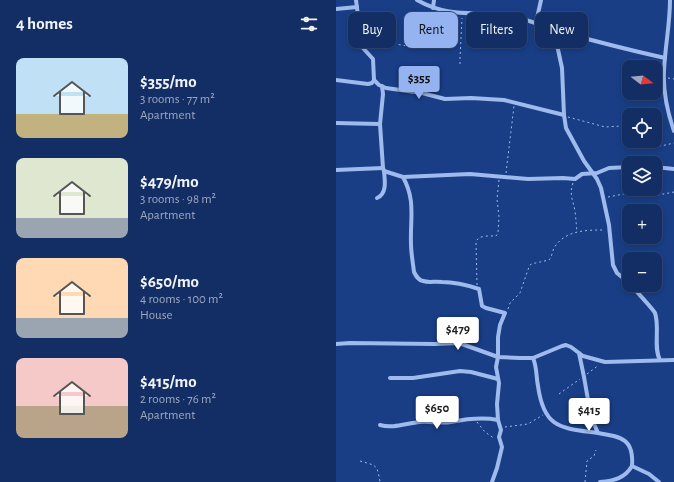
<!DOCTYPE html>
<meta charset="utf-8">
<style>
:root{--surface:#132e64;--page:#1c366a;--text:#f1f3f6;--muted:#9da8bf;--line:#324a78;--accent:#95b2f1}
body{margin:0;font-family:"Alegreya Sans",sans-serif;background:var(--page);color:var(--text);height:100vh;display:flex;flex-direction:column;font-size:15px;white-space:nowrap}
*{box-sizing:border-box;margin:0}
p{font-size:13px;color:var(--muted)}
.icon{flex:none;width:22px;height:22px;fill:none;stroke:currentColor;stroke-width:2;stroke-linecap:round;stroke-linejoin:round}
.map{position:relative;flex:1;overflow:hidden}
.panel{display:flex;flex-direction:column;background:var(--surface);width:336px}
.panel>*{flex:none}
.hud{position:absolute;left:12px;top:12px;width:266px;height:36px;display:flex;gap:8px}
.needle{width:26px;rotate:106deg}
.fabs{position:absolute;left:286px;top:60px;display:grid;gap:8px}
.fabs a{display:grid;place-items:center;width:40px;height:40px;border-radius:8px;background:var(--surface);box-shadow:0 2px 6px #0003,0 0 0 1px var(--line);font-size:20px}
.price{position:absolute;translate:-50% -34px;padding:0 9px;border-radius:4px;background:#fff;color:#222;font-size:13px;line-height:26px;filter:drop-shadow(0 1px 2px #0008)}
.price::after{content:'';position:absolute;left:50%;top:24px;width:12px;height:9px;margin-left:-6px;background:inherit;clip-path:polygon(0 0,100% 0,50% 100%)}
.price.selected{background:var(--accent);color:#111}
ul{padding:0;list-style:none}
li{display:flex;align-items:center;gap:12px;height:100px;padding:0 16px}
li span{display:grid;place-items:center;flex:none;width:112px;height:80px;border-radius:8px;color:#555}
li>.icon{margin-inline-start:auto}
span .icon{width:48px;height:48px;fill:#fffc;stroke-width:1}
li b{font-size:17px}
h2{display:flex;justify-content:space-between;align-items:center;height:48px;padding:0 16px;font-size:17px}
.pill{padding:0 14px;border-radius:8px;background:var(--surface);box-shadow:0 2px 6px #0003,0 0 0 1px var(--line);font-size:14px;line-height:36px}
.pill.selected{background:var(--accent);color:#111}
main{display:flex;flex:1;min-height:0}
.map>svg:first-child{display:block}
.lines{fill:none;stroke-linecap:round;stroke-linejoin:round}
.path{stroke:#9fbaec;stroke-width:1;stroke-dasharray:2 3;stroke-linecap:butt}
.street{stroke:#9fbaec;stroke-width:4}
</style>
<main>
<section class="panel">
<h2>4 homes<svg class="icon" aria-label="filters" viewBox="0 0 24 24"><path d="M4 7h16M4 17h16"/><circle cx="9" cy="7" r="2"/><circle cx="15" cy="17" r="2"/></svg></h2>
<ul>
<li><span style="background:linear-gradient(#bfe0f5 70%,#c2b280 0)"><svg class="icon" aria-label="home" viewBox="0 0 24 24"><path d="M3 11l9-7 9 7M6 9v11h12V9"/></svg></span><div><b>$355/mo</b><p>3 rooms · 77 m²</p><p>Apartment</p></div></li>
<li><span style="background:linear-gradient(#dfe7d0 75%,#9aa5b1 0)"><svg class="icon" aria-label="home" viewBox="0 0 24 24"><path d="M3 11l9-7 9 7M6 9v11h12V9"/></svg></span><div><b>$479/mo</b><p>3 rooms · 98 m²</p><p>Apartment</p></div></li>
<li><span style="background:linear-gradient(#ffd9b3 75%,#9aa5b1 0)"><svg class="icon" aria-label="home" viewBox="0 0 24 24"><path d="M3 11l9-7 9 7M6 9v11h12V9"/></svg></span><div><b>$650/mo</b><p>4 rooms · 100 m²</p><p>House</p></div></li>
<li><span style="background:linear-gradient(#f6c9c9 60%,#b9a48a 0)"><svg class="icon" aria-label="home" viewBox="0 0 24 24"><path d="M3 11l9-7 9 7M6 9v11h12V9"/></svg></span><div><b>$415/mo</b><p>2 rooms · 76 m²</p><p>Apartment</p></div></li>
</ul>
</section>
<div class="map">
<svg width="338" height="482" viewBox="0 0 338 482">
<rect width="100%" height="100%" fill="#193e86"/>
<g class="lines">
<!-- path -->
<g class="path">
<path d="M 58,43 C 67,47 82,46 92,45 L 95,38 L 94,23 L 96,12"/>
<polyline points="124,64 124,58 126,18"/>
<polyline points="332,78 338,79"/>
<polyline points="232,117 269,127 286,126 293,128"/>
<polyline points="314,141 325,146 338,143"/>
<polyline points="170,173 178,106"/>
<path d="M 237,183 C 233,195 237,200 239,211 C 240,218 240,224 241,231"/>
<polyline points="272,197 293,193 317,196 338,192"/>
<path d="M 141,285 L 140,242 C 142,235 153,236 160,236 L 162,233 L 163,217 L 161,199 L 163,180"/>
<path d="M 172,309 L 174,303 L 184,293 L 193,267 L 195,264 L 213,260 C 216,257 216,252 218,248 C 229,230 250,230 269,230"/>
<polyline points="251,374 263,365"/>
<polyline points="223,394 244,379"/>
<polyline points="141,422 149,432 159,439"/>
<polyline points="169,427 192,424 207,415"/>
<path d="M 24,461 C 41,466 41,464 44,482"/>
<polyline points="249,482 251,461 258,456 260,450"/>
</g>
<!-- street -->
<g class="street">
<polyline points="20,0 26,47 37,59 38,80 43,85 50,88 86,93 109,99 135,98 168,100 228,115"/>
<path d="M 81,0 C 116,20 143,9 179,17 C 194,20 208,27 222,31 C 258,41 293,50 329,58"/>
<path d="M 334,0 C 334,24 329,47 328,71 C 327,91 331,111 338,131"/>
<polyline points="97,8 98,0"/>
<polyline points="0,9 21,7"/>
<polyline points="200,23 205,0"/>
<polyline points="223,31 221,45 226,68 228,115 230,128 248,161 261,179 265,188 273,225 277,265 281,273 293,283"/>
<polyline points="0,80 32,84 36,83 38,80"/>
<path d="M 46,86 L 47,94 L 44,124 L 47,168 L 48,171 L 67,177 C 80,201 74,218 75,244 C 75,253 77,263 78,272 C 80,276 82,280 87,281 C 93,283 99,281 106,282 C 118,282 131,285 143,289 L 146,306 L 150,308 L 169,313 L 164,325 L 162,337 L 162,357 L 160,367 L 163,383 L 161,404 L 162,420 L 165,430 L 163,437 L 166,447 L 161,468 L 156,482"/>
<polyline points="0,123 44,124"/>
<polyline points="319,167 338,169"/>
<polyline points="0,170 47,168"/>
<polyline points="67,177 134,174 192,179 227,178 239,179 246,174 261,173 273,168 293,167"/>
<path d="M 41,198 C 51,194 49,181 48,171"/>
<path d="M 295,285 C 299,290 318,310 319,313 C 324,327 317,348 324,360"/>
<polyline points="0,344 14,343 99,344 123,343 162,357 184,358 197,358 226,346 230,345 235,347 247,356 269,362 338,360"/>
<path d="M 243,353 L 248,377 L 255,417 L 262,433 C 286,437 298,439 296,466"/>
<path d="M 197,358 C 201,367 200,376 202,386 C 208,429 225,428 262,433"/>
<polyline points="54,378 77,378 124,371 135,372 162,379"/>
<path d="M 44,425 C 57,429 71,423 84,422 C 94,421 105,424 115,422 C 130,419 147,417 162,420"/>
<path d="M 264,482 C 278,481 289,478 296,466 L 313,474 L 323,482"/>
</g>
</g>
</svg>
<div class="fabs">
<a><svg class="needle" viewBox="-14 -14 28 28"><path d="M0-13l5 13h-10z" fill="#e53935"/><path d="M0 13l5-13h-10z" fill="#9da8bf"/></svg></a>
<a><svg class="icon" aria-label="locate" viewBox="0 0 24 24"><circle cx="12" cy="12" r="6"/><path d="M12 2v4M12 18v4M2 12h4M18 12h4"/></svg></a>
<a><svg class="icon" aria-label="layers" viewBox="0 0 24 24"><path d="M12 4l9 5-9 5-9-5zM3 14l9 5 9-5"/></svg></a>
<a>+</a>
<a>−</a>
</div>
<b class="price selected" style="left:83px;top:100px">$355</b>
<b class="price" style="left:122px;top:351px">$479</b>
<b class="price" style="left:101px;top:430px">$650</b>
<b class="price" style="left:253px;top:432px">$415</b>
<div class="hud">
<a class="pill">Buy</a>
<a class="pill selected">Rent</a>
<a class="pill">Filters</a>
<a class="pill">New</a>
</div>
</div>
</main>
